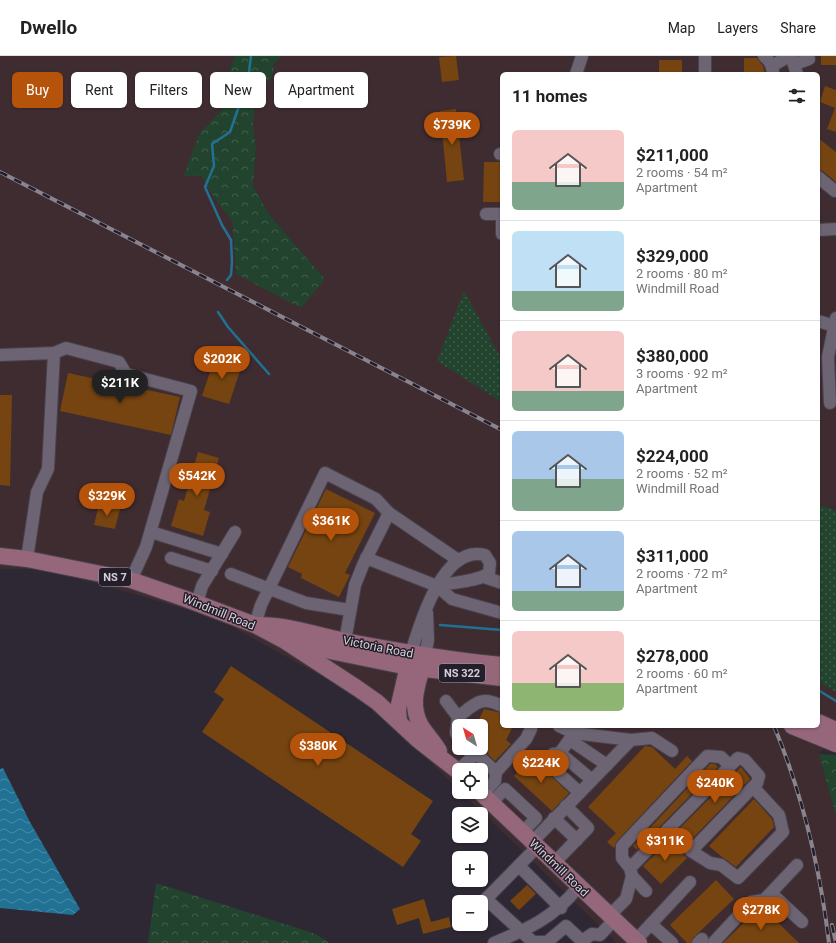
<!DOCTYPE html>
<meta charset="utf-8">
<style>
:root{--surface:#fff;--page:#f6f6f6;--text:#222;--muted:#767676;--line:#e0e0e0;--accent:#b45309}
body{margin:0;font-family:Roboto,sans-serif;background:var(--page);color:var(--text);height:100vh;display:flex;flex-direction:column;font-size:15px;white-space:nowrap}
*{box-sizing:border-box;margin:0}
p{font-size:13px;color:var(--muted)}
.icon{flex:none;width:22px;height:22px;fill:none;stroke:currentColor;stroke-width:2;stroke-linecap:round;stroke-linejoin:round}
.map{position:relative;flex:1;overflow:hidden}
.side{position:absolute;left:500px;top:16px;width:320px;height:656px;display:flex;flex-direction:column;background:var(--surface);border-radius:6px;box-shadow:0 1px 3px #0004}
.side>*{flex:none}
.top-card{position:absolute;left:12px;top:16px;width:380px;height:36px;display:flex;gap:8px}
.needle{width:26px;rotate:323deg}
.buttons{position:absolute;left:452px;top:663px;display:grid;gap:8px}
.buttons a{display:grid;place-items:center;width:36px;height:36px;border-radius:6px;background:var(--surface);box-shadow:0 1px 3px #0004;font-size:20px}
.price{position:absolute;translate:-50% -34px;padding:0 9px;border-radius:14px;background:var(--accent);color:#fff;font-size:13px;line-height:26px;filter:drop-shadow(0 1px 2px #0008)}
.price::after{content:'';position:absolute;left:50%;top:24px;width:12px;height:9px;margin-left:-6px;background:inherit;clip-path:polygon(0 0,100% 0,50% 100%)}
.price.current{background:#222;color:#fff}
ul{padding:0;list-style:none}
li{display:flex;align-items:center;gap:12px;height:100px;padding:0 12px}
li+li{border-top:1px solid var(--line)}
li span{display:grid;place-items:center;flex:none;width:112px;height:80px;border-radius:6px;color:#555}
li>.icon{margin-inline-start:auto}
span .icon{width:48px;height:48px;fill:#fffc;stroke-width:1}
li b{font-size:17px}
h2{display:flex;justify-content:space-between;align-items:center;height:48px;padding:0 12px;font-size:17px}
.pill{padding:0 14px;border-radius:6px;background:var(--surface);box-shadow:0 1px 3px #0004;font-size:14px;line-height:36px}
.pill.current{background:var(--accent);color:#fff}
header{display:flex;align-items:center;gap:24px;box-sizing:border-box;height:56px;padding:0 20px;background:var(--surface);border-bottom:1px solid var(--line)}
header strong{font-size:19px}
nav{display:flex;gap:22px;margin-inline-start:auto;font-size:14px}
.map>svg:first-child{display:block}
.industrial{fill:#3f2c31;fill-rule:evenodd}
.grass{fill:url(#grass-dots)}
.forest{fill:url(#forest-crowns)}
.water{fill:url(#water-waves)}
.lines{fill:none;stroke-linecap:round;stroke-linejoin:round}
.stream{stroke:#217194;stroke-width:2.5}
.building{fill:#754410}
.minor-casing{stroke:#47424c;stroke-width:14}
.major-casing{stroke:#47424c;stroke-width:18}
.minor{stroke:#6c6473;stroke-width:12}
.major{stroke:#96677a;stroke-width:16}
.rail-casing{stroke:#8a848f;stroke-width:4}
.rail{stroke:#241e2a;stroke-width:2.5;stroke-dasharray:8;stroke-linecap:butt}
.labels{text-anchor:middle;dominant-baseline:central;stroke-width:3;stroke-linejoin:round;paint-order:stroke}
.shield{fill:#241e2a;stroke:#9f9aa4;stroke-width:1}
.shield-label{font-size:11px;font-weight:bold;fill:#d4cfd8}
.street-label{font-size:12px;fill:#d4cfd8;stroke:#241e2a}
</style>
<header>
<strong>Dwello</strong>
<nav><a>Map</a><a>Layers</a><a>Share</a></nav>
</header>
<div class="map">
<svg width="836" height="887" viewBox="0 0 836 887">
<defs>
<pattern id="grass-dots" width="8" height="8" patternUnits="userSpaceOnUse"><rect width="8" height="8" fill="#22442e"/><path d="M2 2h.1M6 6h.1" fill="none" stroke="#415e4c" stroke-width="1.8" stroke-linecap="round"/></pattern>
<pattern id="forest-crowns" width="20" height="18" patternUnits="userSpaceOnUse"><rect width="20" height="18" fill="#22442e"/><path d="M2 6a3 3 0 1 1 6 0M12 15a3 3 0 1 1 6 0" fill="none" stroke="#415e4c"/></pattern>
<pattern id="water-waves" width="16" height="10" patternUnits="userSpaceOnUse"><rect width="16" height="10" fill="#217194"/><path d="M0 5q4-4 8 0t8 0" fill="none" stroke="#4b8ba7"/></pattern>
</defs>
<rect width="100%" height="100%" fill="#2e2734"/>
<!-- industrial -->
<path class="industrial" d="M 0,0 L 235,0 L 228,19 L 227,48 L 199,78 L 185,120 L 201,120 L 216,145 L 232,165 L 236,218 L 325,223 L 269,158 L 253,130 L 256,92 L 253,68 L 256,43 L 274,16 L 273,9 L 282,0 L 836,0 L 836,455 L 818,448 L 818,18 L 502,18 L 502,304 L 464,236 L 486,335 L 502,346 L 502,670 L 818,670 L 818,626 L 836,636 L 836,679 L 819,698 L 836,760 L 836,887 L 617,887 L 461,736 L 481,736 L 481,714 L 459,714 L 459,734 L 367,645 L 216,562 L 47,513 L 0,513 ZM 459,670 L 481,670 L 481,692 L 459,692 Z"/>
<!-- grass -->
<g class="grass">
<polygon points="464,235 502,304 502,346 437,305"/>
<polygon points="818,448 836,455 836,636 818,626"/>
</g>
<!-- forest -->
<g class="forest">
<polygon points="235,0 282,0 273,9 274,16 256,44 253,68 256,92 253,130 269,158 325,223 301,252 236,218 232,165 216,145 201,120 184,120 199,78 227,48 228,19"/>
<polygon points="819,698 836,699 836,760"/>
<polygon points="156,827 316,878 329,887 148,887"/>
</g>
<!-- water -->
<polygon class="water" points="3,712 30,766 80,853 73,859 0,852 0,713"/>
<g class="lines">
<!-- stream -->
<g class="stream">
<polyline points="227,224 231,219 232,206 231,184 222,169 205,131 214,110 212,88 230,76 248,24 251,0"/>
<polyline points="218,256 228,271 269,318"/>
<polyline points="440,569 502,574"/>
<polyline points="818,634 836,645"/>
</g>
</g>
<!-- building -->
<g class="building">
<polygon points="456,0 459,24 442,26 439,1"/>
<rect x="821" y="0" width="15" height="9"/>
<polygon points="744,2 757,2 763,10 765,18 744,18"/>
<rect x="659" y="4" width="23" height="14"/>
<polygon points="825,30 836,34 836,76 827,73 835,52 820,46"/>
<polygon points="456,53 464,124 447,126 440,55"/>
<polygon points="818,82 836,96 836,126 823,115 818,114"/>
<polygon points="484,106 500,106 502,146 483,146"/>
<polygon points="215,301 242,309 229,348 202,340"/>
<polygon points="68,317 180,341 171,379 60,355"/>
<polygon points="0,339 12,339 10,430 0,429"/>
<polygon points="198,396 219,402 204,454 210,456 203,480 171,470 179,443 184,445"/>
<polygon points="326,433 375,457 345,517 350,519 339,541 301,522 302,518 288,511"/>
<polygon points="99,448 120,453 115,473 94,469"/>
<polygon points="231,610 433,745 411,778 421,785 403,811 202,676 224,643 214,636"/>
<polygon points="484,653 502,657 502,670 513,670 506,684 511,688 495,705 481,691 481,670 476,670"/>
<polygon points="645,690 652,691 675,713 687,700 692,705 617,785 614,792 607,786 616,777 588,751"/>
<polygon points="531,701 569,737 552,755 514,720"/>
<polygon points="710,708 715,708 718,711 637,794 633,790"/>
<polygon points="741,711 750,723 691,784 679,773"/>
<polygon points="754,743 772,763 774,771 736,811 722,801 709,790"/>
<polygon points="669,785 687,802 661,828 643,810"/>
<polygon points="716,824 734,843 693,882 691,887 687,887 670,869"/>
<polygon points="527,829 536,838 519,854 510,845"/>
<polygon points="424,843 431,866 449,861 451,871 423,878 419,862 397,869 392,853"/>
<polygon points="759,852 763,852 799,887 723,887"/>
</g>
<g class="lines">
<defs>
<g id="minor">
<polyline points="764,0 770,6 773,15"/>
<polyline points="791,0 797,18"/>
<polyline points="795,8 809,3 808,0"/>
<polyline points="772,10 789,0"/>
<polyline points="576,18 582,0"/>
<polyline points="705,18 705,0"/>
<polyline points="500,98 502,98"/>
<polyline points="818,121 835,135"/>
<polyline points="486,158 502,158"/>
<polyline points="502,158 502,178"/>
<polyline points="818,174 836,173"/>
<polyline points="818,265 834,270"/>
<polyline points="0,299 54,297"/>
<polyline points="830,347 828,301 836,262"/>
<polyline points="151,476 222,498"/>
<polyline points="171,502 212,515"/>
<polyline points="366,502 437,530 452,543 502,557"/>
<polyline points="27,503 37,436 48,413 54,297 66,292 119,306 126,318 191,335 146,491 131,524"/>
<polyline points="231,518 306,547 350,554"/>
<polyline points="484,521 502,527"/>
<polyline points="197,547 202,530 235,476"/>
<polyline points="255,569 261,549 325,417 376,443 389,457 458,504"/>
<polyline points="345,585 355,529 363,509 389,457"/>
<path d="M 411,597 C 420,567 443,488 485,499 L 490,507 L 489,517 C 478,526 452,526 437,530"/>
<polyline points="425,600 428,584 427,557"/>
<polyline points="446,645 458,661"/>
<polyline points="559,670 574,677"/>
<path d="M 459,682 L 456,677 L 458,661 C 475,648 480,639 502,650"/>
<polyline points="570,684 607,709"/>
<polyline points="470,692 496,716"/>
<polyline points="560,697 553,698 545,705 579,736"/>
<polyline points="730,710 738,702 745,704 759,720 757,727 753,731 691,795 710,807 721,809 738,822 783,776 779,759 753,731"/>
<polyline points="458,715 476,697"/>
<polyline points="592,724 560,697 574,677 631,684"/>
<polyline points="482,739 495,725 496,716 526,683 531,673 530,670"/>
<polyline points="491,747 505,733 536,762 522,777"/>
<polyline points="554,762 577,784"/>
<polyline points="668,773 691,795"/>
<polyline points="532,786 631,684 652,682 672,695"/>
<polyline points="554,807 588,772 566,750"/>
<polyline points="519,810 561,852"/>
<polyline points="632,820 646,835"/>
<polyline points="771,837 802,866"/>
<polyline points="609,860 626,843 632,820 630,812 622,802 622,790 707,700 721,701 730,710 630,812"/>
<polyline points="651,868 672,887"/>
<polyline points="636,884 690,826"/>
<polyline points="533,886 547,886 566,870 582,885 592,878 600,879 614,864"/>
<path d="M 494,887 C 528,873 555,861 578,831"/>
<polyline points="534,887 486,843 537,791"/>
<polyline points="698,887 702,883"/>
<polyline points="713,887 751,846 764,844 797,809"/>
</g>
<g id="major">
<polyline points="0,500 27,503 131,524 186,543 255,569 285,585 357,632 377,646 418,684 459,716"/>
<path d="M 255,569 C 285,568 315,579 345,585 C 397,595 449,604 502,609"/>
<polyline points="296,588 408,611 502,622"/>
<path d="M 424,603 C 419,627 408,646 421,670 C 426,678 434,686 439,695"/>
<polyline points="399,666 398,653 410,601"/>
<polyline points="818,666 836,674"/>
<polyline points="792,670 836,688"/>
<polyline points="480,736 639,887"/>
</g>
</defs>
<!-- minor casing -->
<use href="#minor" class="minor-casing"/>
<!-- major casing -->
<use href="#major" class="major-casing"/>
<!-- minor -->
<use href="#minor" class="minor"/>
<!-- major -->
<use href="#major" class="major"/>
<defs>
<g id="rail">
<polyline points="0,116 502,374"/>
<path d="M 774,670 C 803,740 820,812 829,887"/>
<polyline points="832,869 836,887"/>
</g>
</defs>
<!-- rail casing -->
<use href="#rail" class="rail-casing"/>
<!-- rail -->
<use href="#rail" class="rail"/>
</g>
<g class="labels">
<!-- shield labels -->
<g class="shield">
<rect x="99" y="512" width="32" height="18" rx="3"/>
<rect x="439" y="608" width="46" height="18" rx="3"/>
</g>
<g class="shield-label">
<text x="115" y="521">NS 7</text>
<text x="462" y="617">NS 322</text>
</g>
<!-- street labels -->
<g class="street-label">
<text transform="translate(219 556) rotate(22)">Windmill Road</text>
<text transform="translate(378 591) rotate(11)">Victoria Road</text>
<text transform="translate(559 812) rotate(44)">Windmill Road</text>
</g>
</g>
</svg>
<div class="buttons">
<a><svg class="needle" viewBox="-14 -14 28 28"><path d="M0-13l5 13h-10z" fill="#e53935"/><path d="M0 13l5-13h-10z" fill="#767676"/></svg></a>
<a><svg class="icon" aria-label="locate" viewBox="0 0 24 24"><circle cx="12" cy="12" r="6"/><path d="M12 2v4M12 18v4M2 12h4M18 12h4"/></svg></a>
<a><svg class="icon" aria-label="layers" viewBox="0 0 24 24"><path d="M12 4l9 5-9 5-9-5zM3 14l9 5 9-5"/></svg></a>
<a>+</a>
<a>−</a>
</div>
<b class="price" style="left:452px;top:90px">$739K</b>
<b class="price" style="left:222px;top:324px">$202K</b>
<b class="price current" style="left:120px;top:348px">$211K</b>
<b class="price" style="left:197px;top:441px">$542K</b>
<b class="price" style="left:107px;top:461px">$329K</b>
<b class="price" style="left:331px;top:486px">$361K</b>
<b class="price" style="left:318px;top:711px">$380K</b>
<b class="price" style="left:541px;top:728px">$224K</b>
<b class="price" style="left:715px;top:748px">$240K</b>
<b class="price" style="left:665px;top:806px">$311K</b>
<b class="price" style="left:761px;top:875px">$278K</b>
<div class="top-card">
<a class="pill current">Buy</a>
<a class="pill">Rent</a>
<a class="pill">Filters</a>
<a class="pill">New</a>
<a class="pill">Apartment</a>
</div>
<section class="side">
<h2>11 homes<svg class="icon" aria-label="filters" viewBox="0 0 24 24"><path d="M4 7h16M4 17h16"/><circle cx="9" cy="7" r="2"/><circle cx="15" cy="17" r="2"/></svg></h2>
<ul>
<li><span style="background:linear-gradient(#f6c9c9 65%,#7fa58c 0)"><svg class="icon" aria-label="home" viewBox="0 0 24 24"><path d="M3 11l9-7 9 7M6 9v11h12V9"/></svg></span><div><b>$211,000</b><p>2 rooms · 54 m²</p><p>Apartment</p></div></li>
<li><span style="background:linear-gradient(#bfe0f5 75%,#7fa58c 0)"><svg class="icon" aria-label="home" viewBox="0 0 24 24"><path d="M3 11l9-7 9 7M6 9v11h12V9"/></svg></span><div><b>$329,000</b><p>2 rooms · 80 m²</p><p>Windmill Road</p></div></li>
<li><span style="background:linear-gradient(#f6c9c9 75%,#7fa58c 0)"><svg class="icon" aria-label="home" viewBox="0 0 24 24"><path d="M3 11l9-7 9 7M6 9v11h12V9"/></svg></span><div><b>$380,000</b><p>3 rooms · 92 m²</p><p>Apartment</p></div></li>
<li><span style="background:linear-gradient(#a9c7e8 60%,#7fa58c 0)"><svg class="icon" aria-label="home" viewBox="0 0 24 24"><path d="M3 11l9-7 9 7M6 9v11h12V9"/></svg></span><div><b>$224,000</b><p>2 rooms · 52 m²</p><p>Windmill Road</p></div></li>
<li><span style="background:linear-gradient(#a9c7e8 75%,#7fa58c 0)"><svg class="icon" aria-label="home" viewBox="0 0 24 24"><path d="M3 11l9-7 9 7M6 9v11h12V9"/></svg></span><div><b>$311,000</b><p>2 rooms · 72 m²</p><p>Apartment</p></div></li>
<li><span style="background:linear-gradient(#f6c9c9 65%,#8fb573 0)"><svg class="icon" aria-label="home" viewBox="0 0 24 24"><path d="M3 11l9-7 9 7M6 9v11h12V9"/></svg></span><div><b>$278,000</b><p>2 rooms · 60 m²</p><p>Apartment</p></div></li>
</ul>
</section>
</div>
